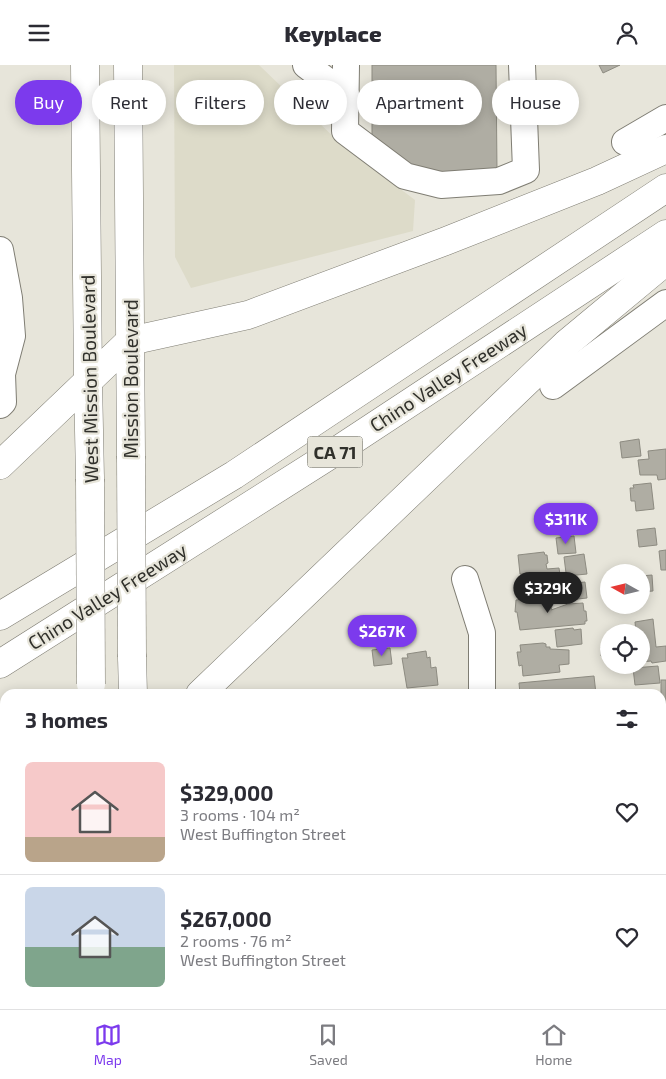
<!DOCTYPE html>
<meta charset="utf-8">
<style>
:root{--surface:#fff;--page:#f7f7f7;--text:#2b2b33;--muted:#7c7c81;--line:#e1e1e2;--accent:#7c3aed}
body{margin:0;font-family:"Exo 2",sans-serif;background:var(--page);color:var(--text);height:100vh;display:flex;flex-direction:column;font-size:19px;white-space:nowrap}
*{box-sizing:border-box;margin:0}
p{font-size:16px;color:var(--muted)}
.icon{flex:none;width:28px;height:28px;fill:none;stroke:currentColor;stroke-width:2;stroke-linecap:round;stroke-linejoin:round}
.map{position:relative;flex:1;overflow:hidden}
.side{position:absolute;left:0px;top:624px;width:666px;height:321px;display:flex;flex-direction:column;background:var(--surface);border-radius:15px 15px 0 0;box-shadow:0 2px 12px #0003}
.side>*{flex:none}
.guide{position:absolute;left:15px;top:15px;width:636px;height:45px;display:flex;gap:10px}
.needle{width:32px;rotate:278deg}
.buttons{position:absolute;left:600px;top:499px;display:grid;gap:10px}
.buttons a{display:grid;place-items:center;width:50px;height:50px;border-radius:50%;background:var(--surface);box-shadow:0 2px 12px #0003;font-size:25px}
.price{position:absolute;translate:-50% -42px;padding:0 11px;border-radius:18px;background:var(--accent);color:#fff;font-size:16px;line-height:32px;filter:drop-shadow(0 1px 2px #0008)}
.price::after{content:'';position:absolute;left:50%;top:30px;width:15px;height:11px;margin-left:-8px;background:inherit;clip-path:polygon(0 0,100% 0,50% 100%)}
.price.on{background:#222;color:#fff}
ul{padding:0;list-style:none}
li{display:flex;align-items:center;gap:15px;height:125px;padding:0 25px}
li+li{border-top:1px solid var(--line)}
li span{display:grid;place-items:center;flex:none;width:140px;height:100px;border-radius:8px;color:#555}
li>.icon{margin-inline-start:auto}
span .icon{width:60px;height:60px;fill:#fffc;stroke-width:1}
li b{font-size:21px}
h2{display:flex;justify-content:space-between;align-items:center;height:60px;padding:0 25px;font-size:21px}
.tag{padding:0 18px;border-radius:22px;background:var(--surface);box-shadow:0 2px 12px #0003;font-size:18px;line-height:45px}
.tag.on{background:var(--accent);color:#fff}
header{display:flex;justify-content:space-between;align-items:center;height:65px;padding:0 25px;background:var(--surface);font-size:22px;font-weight:800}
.tab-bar{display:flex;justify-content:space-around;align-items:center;height:70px;border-top:1px solid var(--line);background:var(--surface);font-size:14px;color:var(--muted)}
.tab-bar a{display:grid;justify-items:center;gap:2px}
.tab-bar .on{color:var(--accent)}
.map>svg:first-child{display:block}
.built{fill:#dddbc9}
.building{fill:#afada3;stroke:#8d8b81}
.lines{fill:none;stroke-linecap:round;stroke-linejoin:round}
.minor-casing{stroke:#7f7d73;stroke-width:28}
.major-casing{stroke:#7f7d73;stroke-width:29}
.highway-casing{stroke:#7f7d73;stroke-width:29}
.minor{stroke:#fff;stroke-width:26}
.major{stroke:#fff;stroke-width:28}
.highway{stroke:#fff;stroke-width:28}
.major-bridge-casing{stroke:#7f7d73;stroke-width:29;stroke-linecap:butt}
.major-bridge{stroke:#fff;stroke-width:28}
.labels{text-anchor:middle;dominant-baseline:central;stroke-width:4.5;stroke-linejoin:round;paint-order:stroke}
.shield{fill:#e7e5da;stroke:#676660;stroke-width:1}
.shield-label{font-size:18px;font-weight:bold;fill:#30302b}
.street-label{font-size:19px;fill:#30302b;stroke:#e7e5da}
</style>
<header><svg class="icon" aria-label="menu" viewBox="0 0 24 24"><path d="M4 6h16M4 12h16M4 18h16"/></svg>Keyplace<svg class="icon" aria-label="person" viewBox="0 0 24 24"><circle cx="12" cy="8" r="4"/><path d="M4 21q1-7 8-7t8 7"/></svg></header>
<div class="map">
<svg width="666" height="944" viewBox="0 0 666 944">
<rect width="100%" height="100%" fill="#e7e5da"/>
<!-- built -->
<polygon class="built" points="174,0 259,0 342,80 415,135 413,166 191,223 175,192"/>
<!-- building -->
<g class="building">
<polygon points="372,0 496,0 497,107 422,107 372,80"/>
<polygon points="599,0 620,0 603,8"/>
<polygon points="639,374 641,391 622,393 620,377"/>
<polygon points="666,384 666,414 658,415 657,410 640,410 638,395 649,394 648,386"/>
<polygon points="651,418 654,444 636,446 635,436 631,436 630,423 634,423 633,420"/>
<polygon points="655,463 657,480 639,482 637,465"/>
<polygon points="574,471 576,488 558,489 556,473"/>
<polygon points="666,485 666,505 661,505 659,486"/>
<polygon points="544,487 545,490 547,490 548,498 546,499 547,504 559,503 561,516 525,520 524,509 520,509 518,490"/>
<polygon points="584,489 587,509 567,511 567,515 563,516 562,509 566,508 564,492"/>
<polygon points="652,510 653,526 641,527 641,511"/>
<polygon points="585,517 587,533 568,535 567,519"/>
<polygon points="550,529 551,537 553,537 551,545 568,539 583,538 584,546 586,546 587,556 585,556 585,559 520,565 517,547 515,547 516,535 543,532 543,530"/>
<polygon points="653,554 656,582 666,581 666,596 652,598 651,596 641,597 641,568 636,568 635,557"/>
<polygon points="573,563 574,565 581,564 582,579 557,582 555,565"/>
<polygon points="543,578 546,579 546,582 550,582 550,584 569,585 569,599 559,600 560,607 523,611 522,600 519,601 517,587 521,587 520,580"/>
<polygon points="601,582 609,583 608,591 601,591"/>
<polygon points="390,583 392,599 374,601 372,585"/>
<polygon points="426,586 427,593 430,592 431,603 436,602 438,620 407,623 402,593 408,593 407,589"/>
<polygon points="658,601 660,618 635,620 633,603"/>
<polygon points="594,611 596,629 520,629 519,618"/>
<rect x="661" y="615" width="5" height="32"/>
<rect x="661" y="680" width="5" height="15"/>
<rect x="661" y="703" width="5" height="30"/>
<polygon points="666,754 666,780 661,780 661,755"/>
<polygon points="661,909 666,909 666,942 632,942 632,940 661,940"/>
<rect x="225" y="940" width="23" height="4"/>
<rect x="521" y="940" width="24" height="4"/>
<rect x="556" y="940" width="19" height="4"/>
</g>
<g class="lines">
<defs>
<g id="minor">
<polyline points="306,0 346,30"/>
<polyline points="346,0 345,66 405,111 441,120 499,116 526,105 522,0"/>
<polyline points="625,77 666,53"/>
<polyline points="0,185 9,233 12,271 2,309 3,337 0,340"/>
<polyline points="553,321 666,238"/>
<polyline points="465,514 482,568 482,629"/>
<polyline points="0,850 5,857"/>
<polyline points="661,878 666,878"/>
<polyline points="17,940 17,944"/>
<polyline points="483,940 483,944"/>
<polyline points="188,944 188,940"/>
</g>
<g id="major">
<polyline points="85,0 88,316 90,414"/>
<polyline points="128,0 131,391"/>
<polyline points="132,592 133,629"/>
<polyline points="97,940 97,944"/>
<polyline points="139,940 139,944"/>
</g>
<g id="highway">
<polyline points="0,400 130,276 248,250 446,176 597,116 666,84"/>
<polyline points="0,551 234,410 666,123"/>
<polyline points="0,599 341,383 666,169"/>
<polyline points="200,629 566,279 666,196"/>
<polyline points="0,754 5,753"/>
</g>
</defs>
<!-- minor casing -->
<use href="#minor" class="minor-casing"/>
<!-- major casing -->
<use href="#major" class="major-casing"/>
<!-- highway casing -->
<use href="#highway" class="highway-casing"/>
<!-- minor -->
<use href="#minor" class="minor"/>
<!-- major -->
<use href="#major" class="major"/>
<!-- highway -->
<use href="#highway" class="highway"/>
<defs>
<g id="major-bridge">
<polyline points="131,391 132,592"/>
<polyline points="90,414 91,619"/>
</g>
</defs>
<!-- major-bridge casing -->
<use href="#major-bridge" class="major-bridge-casing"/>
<!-- major-bridge -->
<use href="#major-bridge" class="major-bridge"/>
</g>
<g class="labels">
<!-- shield labels -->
<rect class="shield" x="307.5" y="371.5" width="55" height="31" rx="4"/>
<g class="shield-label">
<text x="335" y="387">CA 71</text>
</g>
<!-- street labels -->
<g class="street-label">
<text transform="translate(448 312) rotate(-33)">Chino Valley Freeway</text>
<text transform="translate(89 314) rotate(-91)">West Mission Boulevard</text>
<text transform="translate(130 314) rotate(-90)">Mission Boulevard</text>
<text transform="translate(107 531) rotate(-32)">Chino Valley Freeway</text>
</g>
</g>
</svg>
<div class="buttons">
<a><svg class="needle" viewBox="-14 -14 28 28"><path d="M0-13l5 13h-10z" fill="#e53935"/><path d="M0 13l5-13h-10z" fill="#7c7c81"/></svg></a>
<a><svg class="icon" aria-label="locate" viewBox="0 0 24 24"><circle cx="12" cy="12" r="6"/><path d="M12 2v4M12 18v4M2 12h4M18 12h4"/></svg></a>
</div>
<b class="price" style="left:566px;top:480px">$311K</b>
<b class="price on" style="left:548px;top:549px">$329K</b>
<b class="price" style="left:382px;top:592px">$267K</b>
<div class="guide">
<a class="tag on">Buy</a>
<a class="tag">Rent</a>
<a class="tag">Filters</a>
<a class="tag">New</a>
<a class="tag">Apartment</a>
<a class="tag">House</a>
</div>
<section class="side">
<h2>3 homes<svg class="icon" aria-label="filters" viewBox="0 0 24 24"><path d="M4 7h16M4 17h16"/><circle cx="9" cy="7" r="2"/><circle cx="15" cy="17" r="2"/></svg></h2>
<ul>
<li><span style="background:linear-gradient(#f6c9c9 75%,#b9a48a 0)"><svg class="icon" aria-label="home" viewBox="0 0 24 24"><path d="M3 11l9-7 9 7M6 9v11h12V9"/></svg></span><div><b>$329,000</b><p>3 rooms · 104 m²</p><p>West Buffington Street</p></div><svg class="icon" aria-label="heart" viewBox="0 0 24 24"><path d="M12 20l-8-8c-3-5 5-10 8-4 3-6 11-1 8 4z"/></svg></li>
<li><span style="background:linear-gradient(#c9d6e8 60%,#7fa58c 0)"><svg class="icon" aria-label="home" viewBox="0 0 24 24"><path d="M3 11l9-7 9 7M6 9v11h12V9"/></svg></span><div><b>$267,000</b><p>2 rooms · 76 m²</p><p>West Buffington Street</p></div><svg class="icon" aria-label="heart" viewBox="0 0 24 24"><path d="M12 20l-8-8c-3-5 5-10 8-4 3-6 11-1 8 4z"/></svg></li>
</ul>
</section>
</div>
<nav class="tab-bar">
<a class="on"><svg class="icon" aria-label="map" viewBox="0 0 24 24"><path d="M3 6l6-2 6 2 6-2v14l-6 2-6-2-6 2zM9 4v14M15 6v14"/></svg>Map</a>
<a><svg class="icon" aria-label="saved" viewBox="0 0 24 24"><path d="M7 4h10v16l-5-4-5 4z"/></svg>Saved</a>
<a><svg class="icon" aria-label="home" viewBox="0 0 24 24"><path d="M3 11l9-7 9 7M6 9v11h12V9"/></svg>Home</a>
</nav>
